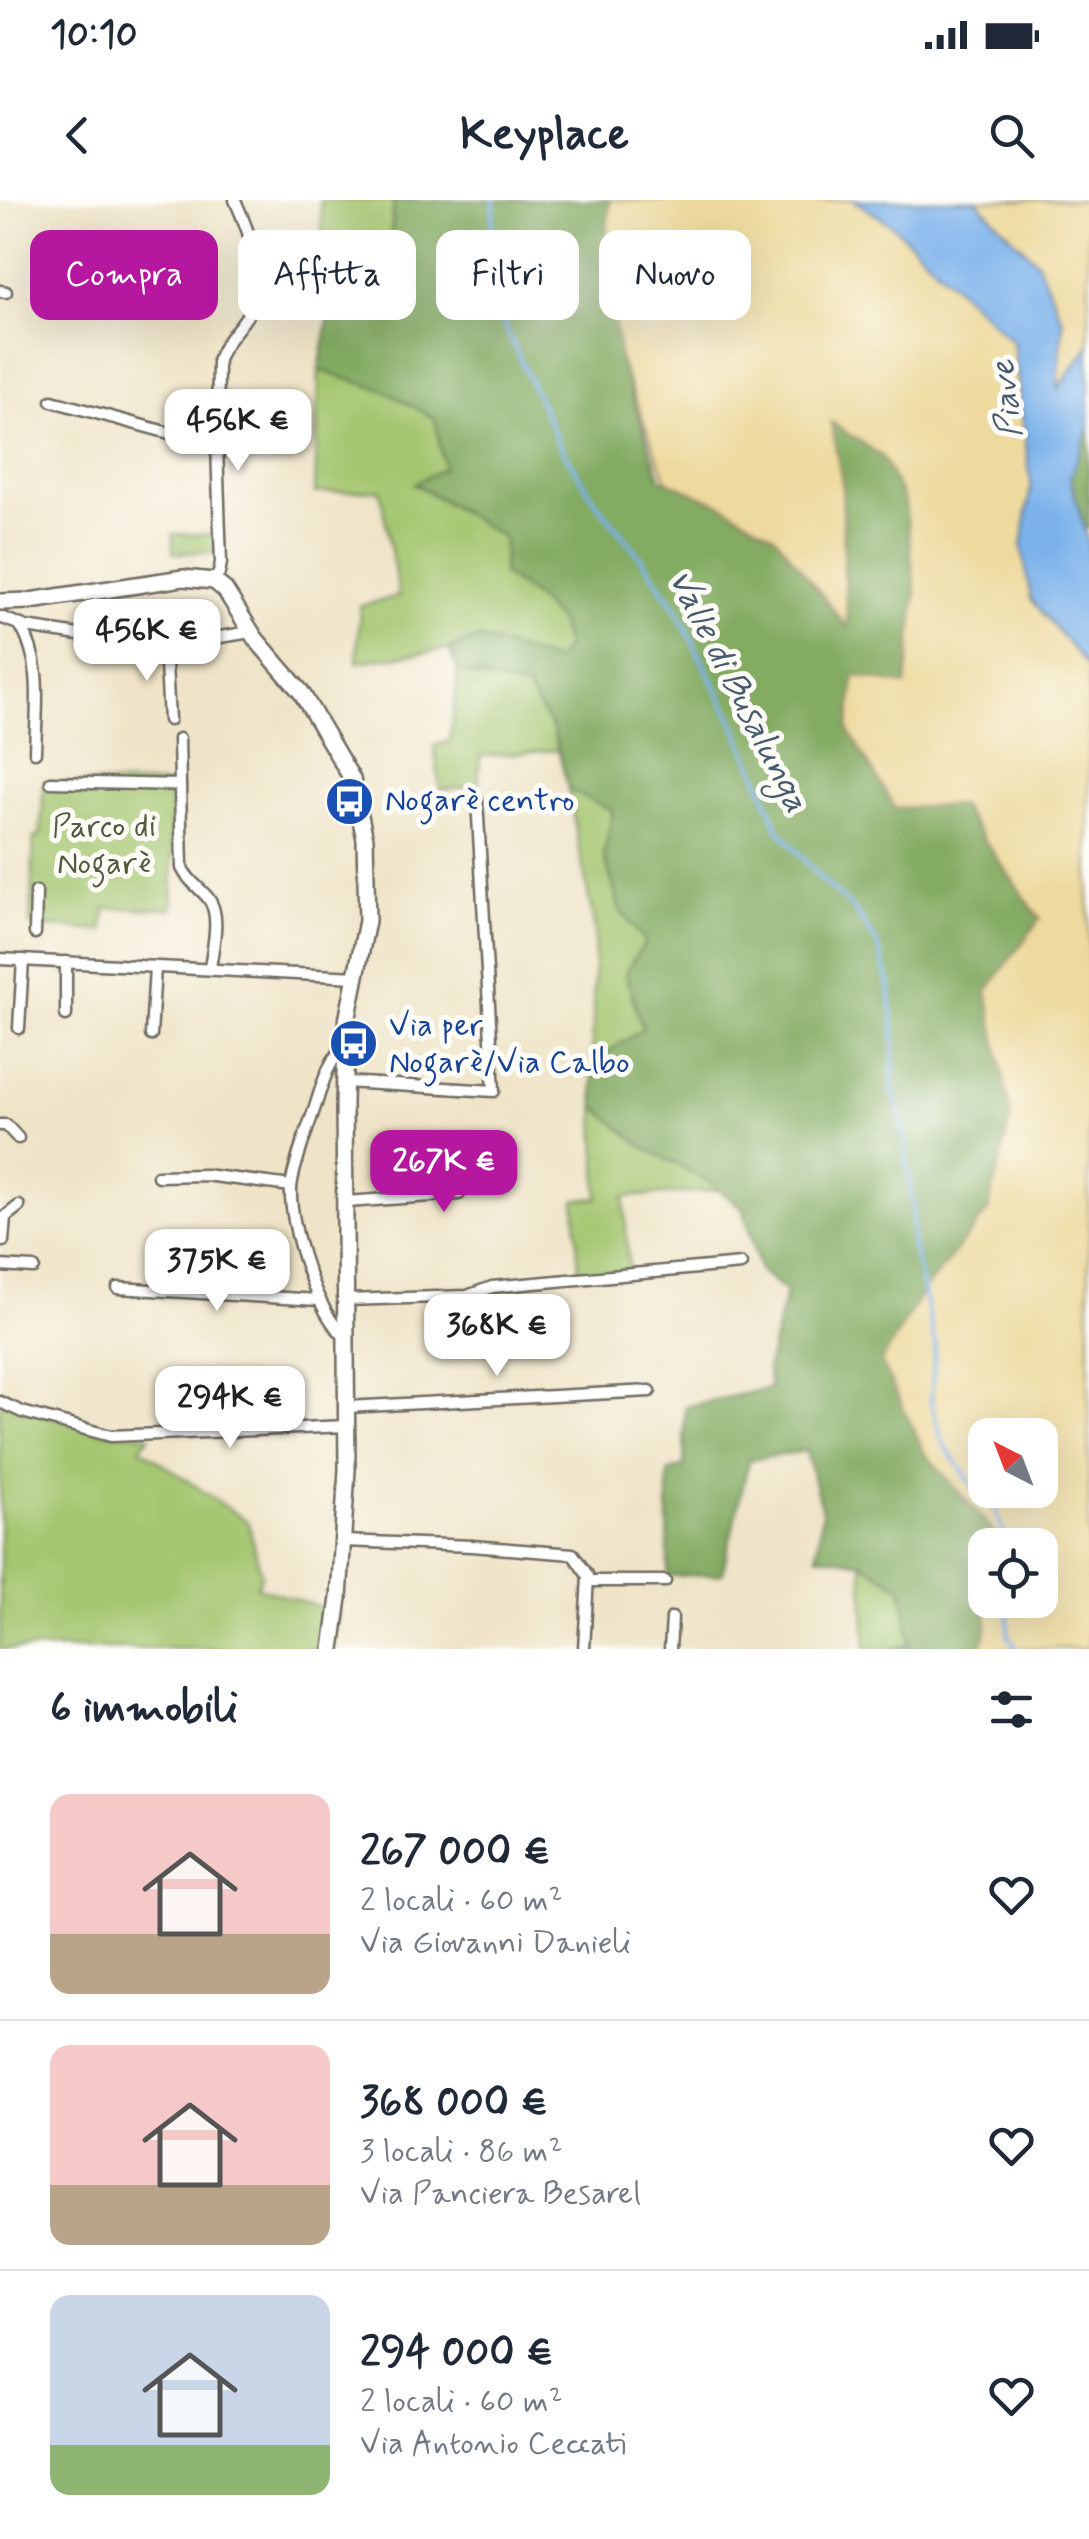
<!DOCTYPE html>
<html lang="it">
<meta charset="utf-8">
<style>
:root{--surface:#fff;--page:#f2f2f3;--text:#1f2937;--muted:#747a83;--line:#e0e1e3;--accent:#b5179e}
body{margin:0;font-family:Mynerve,sans-serif;background:var(--page);color:var(--text);height:100vh;display:flex;flex-direction:column;font-size:38px;white-space:nowrap}
*{box-sizing:border-box;margin:0}
p{font-size:32px;color:var(--muted)}
.icon{flex:none;width:55px;height:55px;fill:none;stroke:currentColor;stroke-width:2;stroke-linecap:round;stroke-linejoin:round}
.map{position:relative;height:1449px;overflow:hidden}
.sheet{display:flex;flex-direction:column;background:var(--surface);flex:1}
.sheet>*{flex:none}
.banner{position:absolute;left:30px;top:30px;width:1030px;height:90px;display:flex;gap:20px}
.needle{width:65px;rotate:318deg}
.fabs{position:absolute;left:968px;top:1218px;display:grid;gap:20px}
.fabs a{display:grid;place-items:center;width:90px;height:90px;border-radius:20px;background:var(--surface);box-shadow:0 10px 40px #0002;font-size:50px}
.price{position:absolute;translate:-50% -85px;padding:0 22px;border-radius:20px;background:#fff;color:#222;font-size:32px;line-height:65px;filter:drop-shadow(0 2px 5px #0008)}
.price::after{content:'';position:absolute;left:50%;top:60px;width:30px;height:22px;margin-left:-15px;background:inherit;clip-path:polygon(0 0,100% 0,50% 100%)}
.price.on{background:var(--accent);color:#fff}
ul{padding:0;list-style:none}
li{display:flex;align-items:center;gap:30px;height:250px;padding:0 50px}
li+li{border-top:2px solid var(--line)}
li span{display:grid;place-items:center;flex:none;width:280px;height:200px;border-radius:20px;color:#555}
li>.icon{margin-inline-start:auto}
span .icon{width:120px;height:120px;fill:#fffc;stroke-width:1}
li b{font-size:42px}
h2{display:flex;justify-content:space-between;align-items:center;height:120px;padding:0 50px;font-size:42px}
.pill{padding:0 35px;border-radius:20px;background:var(--surface);box-shadow:0 10px 40px #0002;font-size:35px;line-height:90px}
.pill.on{background:var(--accent);color:#fff}
.status{display:flex;justify-content:space-between;align-items:center;height:70px;padding:0 50px;background:var(--surface);direction:ltr}
.status svg{height:28px;fill:currentColor}
header{display:flex;justify-content:space-between;align-items:center;height:130px;padding:0 50px;background:var(--surface);font-size:45px;font-weight:700}
.map>svg:first-child{display:block}
.green{fill:#a4c66f;stroke:#68784d;stroke-width:2.5}
.forest{fill:#83ab62;stroke:#576b46;stroke-width:2.5}
.sand{fill:#eeda9e;stroke:#8c8264;stroke-width:2.5;fill-rule:evenodd}
.water{fill:#7cb2eb;stroke:#546e8b;stroke-width:2.5}
.lines{fill:none;stroke-linecap:round;stroke-linejoin:round}
.stream{stroke:#7cb2eb;stroke-width:4}
.street-casing{stroke:#706c62;stroke-width:15}
.secondary-casing{stroke:#706c62;stroke-width:20}
.street{stroke:#fff;stroke-width:10}
.secondary{stroke:#fff;stroke-width:15}
.labels{text-anchor:middle;dominant-baseline:central;stroke-width:10;stroke-linejoin:round;paint-order:stroke}
.transit-label{font-size:32px;fill:#164399;stroke:#fdfcf7;text-anchor:start}
.park-label{font-size:32px;fill:#4f5a3f;stroke:#fdfcf7}
.water-label{font-size:35px;font-style:italic;fill:#475a6e;stroke:#fdfcf7}
</style>
<div class="status"><b>10:10</b><svg viewBox="0 0 49 12"><path d="M0 12V9h3v3zM5 12V6h3v6zM10 12V3h3v9zM15 12V0h3v12zM26 1h20v11H26zM47 4h2v5h-2z"/></svg></div>
<header><svg class="icon" aria-label="back" viewBox="0 0 24 24"><path d="M15 5l-7 7 7 7"/></svg>Keyplace<svg class="icon" aria-label="search" viewBox="0 0 24 24"><circle cx="10" cy="10" r="6"/><path d="M15 15l6 6"/></svg></header>
<div class="map">
<svg width="1089" height="1449" viewBox="0 0 1089 1449">
<rect width="100%" height="100%" fill="#fdfcf7"/>
<filter id="ink" filterUnits="userSpaceOnUse"><feTurbulence type="fractalNoise" baseFrequency=".01" numOctaves="2"/><feDisplacementMap in="SourceGraphic" scale="20" xChannelSelector="R" yChannelSelector="G"/><feConvolveMatrix kernelMatrix="1 2 1 2 8 2 1 2 1" color-interpolation-filters="sRGB"/></filter>
<filter id="wash" filterUnits="userSpaceOnUse"><feTurbulence type="fractalNoise" baseFrequency=".0048" numOctaves="4" result="noise"/><feDisplacementMap in="SourceGraphic" scale="40" xChannelSelector="R" yChannelSelector="G"/><feGaussianBlur stdDeviation="2.25" result="paint"/><feColorMatrix in="noise" values="0 0 0 0 0 0 0 0 0 0 0 0 0 0 0 0 0 1.4 0 .05"/><feComposite in="paint" operator="in"/></filter>
<g filter="url(#wash)">
<rect width="100%" height="100%" fill="#efe4c7"/>
<!-- green -->
<g class="green">
<polygon points="320,0 394,0 386,96 327,102"/>
<polygon points="319,170 383,190 436,219 445,269 415,284 504,338 503,374 531,394 559,421 566,447 557,462 479,438 449,449 357,462 360,406 399,396 380,290 315,293"/>
<polygon points="173,334 221,335 223,352 173,353"/>
<polygon points="458,471 527,488 553,529 558,550 480,556 478,586 440,590 434,546 450,541"/>
<polygon points="44,583 171,584 173,709 105,708 103,731 30,725 34,637 40,637"/>
<polygon points="568,589 613,611 604,654 620,710 645,742 625,773 643,830 592,862 595,730"/>
<polygon points="595,906 643,947 707,980 719,990 624,997 629,1071 579,1075 575,1000 598,998"/>
<polygon points="0,1201 97,1231 150,1236 140,1248 248,1322 261,1374 257,1387 339,1413 331,1449 0,1449"/>
<polygon points="862,1363 902,1387 910,1444 893,1449 866,1449"/>
</g>
<!-- forest -->
<g class="forest">
<polygon points="394,0 610,0 605,52 620,161 660,278 725,306 775,336 847,427 842,283 830,221 882,256 905,302 916,394 906,486 855,476 959,605 1040,719 987,791 1012,916 988,1011 923,1092 925,1253 995,1333 994,1345 985,1345 985,1400 989,1400 987,1427 981,1449 893,1449 910,1444 902,1388 862,1363 817,1355 822,1311 806,1251 749,1260 722,1374 668,1376 668,1272 684,1266 685,1207 770,1188 767,1168 786,1091 760,1071 743,1009 707,980 643,947 595,906 592,862 643,829 625,773 645,742 620,710 604,654 613,611 568,589 553,529 527,489 458,471 449,449 479,438 557,461 566,447 559,421 531,394 503,374 504,338 415,283 444,268 435,219 383,190 319,170 328,121 327,102 386,96"/>
<polygon points="1089,227 1089,327 1085,330 1070,278"/>
</g>
<!-- sand -->
<g class="sand">
<path d="M 610,0 L 853,0 L 892,25 L 1013,142 L 1031,284 L 1022,347 L 1084,464 L 1089,468 L 1089,1449 L 981,1449 L 987,1427 L 989,1400 L 1040,1400 L 1040,1345 L 994,1345 L 995,1333 L 925,1253 L 881,1162 L 923,1092 L 988,1011 L 1011,916 L 987,791 L 1040,719 L 960,605 L 895,608 L 848,530 L 855,476 L 906,485 L 916,394 L 905,302 L 882,256 L 831,222 L 842,283 L 844,378 L 848,428 L 775,336 L 725,306 L 667,281 L 620,161 L 605,52 ZM 985,1235 L 1040,1235 L 1040,1290 L 985,1290 Z"/>
<polygon points="976,0 1089,0 1089,145 1058,191 1037,62"/>
</g>
<!-- water -->
<polygon class="water" points="853,0 976,0 1037,62 1063,121 1058,189 1089,145 1089,227 1070,278 1089,346 1089,468 1031,399 1022,347 1031,284 1013,142 892,25"/>
<g class="lines">
<!-- stream -->
<g class="stream">
<polyline points="494,0 491,41 485,76 499,114 561,248 596,302 642,359 674,405 733,521 758,577 778,629 821,679 854,709 878,745 889,783 894,835 892,886 902,922 913,1007 912,1041 935,1144 931,1202 943,1243 976,1290 994,1308 1009,1345"/>
<polyline points="1008,1400 1008,1436 1017,1449"/>
</g>
</g>
</g>
<g filter="url(#ink)">
<g class="lines">
<defs>
<g id="street">
<polyline points="0,91 6,92"/>
<polyline points="52,201 217,246"/>
<path d="M 214,381 L 219,373 L 221,363 L 217,246 L 218,160 C 224,142 238,130 248,114 C 269,82 249,31 235,0"/>
<polyline points="0,417 26,427 158,447 251,432"/>
<path d="M 20,425 C 44,463 36,508 35,552"/>
<polyline points="165,446 169,520"/>
<polyline points="179,539 180,585"/>
<path d="M 51,582 L 180,585 L 182,668 C 188,681 199,687 208,698 C 222,715 212,749 210,769"/>
<polyline points="35,733 36,692"/>
<polyline points="0,759 356,777"/>
<polyline points="66,815 66,762"/>
<polyline points="19,828 23,760"/>
<polyline points="151,835 155,767"/>
<path d="M 346,847 C 329,856 321,889 315,907 C 308,928 292,969 291,989 C 289,1024 317,1116 346,1137"/>
<polyline points="345,882 494,891 477,600"/>
<polyline points="0,925 6,925 18,938"/>
<polyline points="158,976 205,975 291,986"/>
<polyline points="346,1002 459,994 454,945"/>
<polyline points="0,1041 3,1041 5,1017 19,1006"/>
<polyline points="0,1066 34,1068"/>
<polyline points="118,1088 318,1100"/>
<polyline points="347,1100 467,1096 492,1087 741,1064"/>
<polyline points="0,1202 22,1212 111,1236 347,1226"/>
<polyline points="347,1207 650,1191"/>
<polyline points="344,1341 472,1346 573,1354 588,1376 584,1449"/>
<polyline points="588,1381 665,1381"/>
<polyline points="670,1449 672,1418"/>
</g>
<polyline id="secondary" points="0,402 30,401 183,378 214,381 225,390 255,438 301,492 352,579 365,639 367,721 347,821 344,902 347,1270 339,1398 332,1449"/>
</defs>
<!-- street casing -->
<use href="#street" class="street-casing"/>
<!-- secondary casing -->
<use href="#secondary" class="secondary-casing"/>
<!-- street -->
<use href="#street" class="street"/>
<!-- secondary -->
<use href="#secondary" class="secondary"/>
</g>
</g>
<!-- icons -->
<defs>
<symbol id="bus-disc" viewBox="-11 -11 22 22"><circle r="9.5" fill="#1a4fb4" stroke="#fdfcf7"/><path d="M-5-6H5V4H4V6H2V4H-2V6H-4V4H-5ZM-3.5-4V0h7V-4ZM-3.5 1.2v1.5H-2V1.2ZM2 1.2v1.5H3.5V1.2Z" fill="#fff"/></symbol>
</defs>
<g fill-rule="evenodd">
<use href="#bus-disc" x="322" y="574" width="55" height="55"/>
<use href="#bus-disc" x="326" y="816" width="55" height="55"/>
</g>
<g class="labels">
<!-- transit labels -->
<g class="transit-label">
<text x="385" y="601">Nogarè centro</text>
<text x="389" y="826">Via per<tspan x="389" dy="37">Nogarè/Via Calbo</tspan></text>
</g>
<!-- park labels -->
<g class="park-label">
<text x="104" y="627">Parco di<tspan x="104" dy="37">Nogarè</tspan></text>
</g>
<!-- water labels -->
<g class="water-label">
<text transform="translate(1007 199) rotate(-96)">Piave</text>
<text transform="translate(738 491) rotate(63)">Valle di Busalunga</text>
</g>
</g>
</svg>
<div class="fabs">
<a><svg class="needle" viewBox="-14 -14 28 28"><path d="M0-13l5 13h-10z" fill="#e53935"/><path d="M0 13l5-13h-10z" fill="#747a83"/></svg></a>
<a><svg class="icon" aria-label="locate" viewBox="0 0 24 24"><circle cx="12" cy="12" r="6"/><path d="M12 2v4M12 18v4M2 12h4M18 12h4"/></svg></a>
</div>
<b class="price" style="left:238px;top:274px">456K €</b>
<b class="price" style="left:147px;top:484px">456K €</b>
<b class="price on" style="left:444px;top:1015px">267K €</b>
<b class="price" style="left:217px;top:1114px">375K €</b>
<b class="price" style="left:497px;top:1179px">368K €</b>
<b class="price" style="left:230px;top:1251px">294K €</b>
<div class="banner">
<a class="pill on">Compra</a>
<a class="pill">Affitta</a>
<a class="pill">Filtri</a>
<a class="pill">Nuovo</a>
</div>
</div>
<section class="sheet">
<h2>6 immobili<svg class="icon" aria-label="filters" viewBox="0 0 24 24"><path d="M4 7h16M4 17h16"/><circle cx="9" cy="7" r="2"/><circle cx="15" cy="17" r="2"/></svg></h2>
<ul>
<li><span style="background:linear-gradient(#f6c9c9 70%,#b9a48a 0)"><svg class="icon" aria-label="home" viewBox="0 0 24 24"><path d="M3 11l9-7 9 7M6 9v11h12V9"/></svg></span><div><b>267 000 €</b><p>2 locali · 60 m²</p><p>Via Giovanni Danieli</p></div><svg class="icon" aria-label="heart" viewBox="0 0 24 24"><path d="M12 20l-8-8c-3-5 5-10 8-4 3-6 11-1 8 4z"/></svg></li>
<li><span style="background:linear-gradient(#f6c9c9 70%,#b9a48a 0)"><svg class="icon" aria-label="home" viewBox="0 0 24 24"><path d="M3 11l9-7 9 7M6 9v11h12V9"/></svg></span><div><b>368 000 €</b><p>3 locali · 86 m²</p><p>Via Panciera Besarel</p></div><svg class="icon" aria-label="heart" viewBox="0 0 24 24"><path d="M12 20l-8-8c-3-5 5-10 8-4 3-6 11-1 8 4z"/></svg></li>
<li><span style="background:linear-gradient(#c9d6e8 75%,#8fb573 0)"><svg class="icon" aria-label="home" viewBox="0 0 24 24"><path d="M3 11l9-7 9 7M6 9v11h12V9"/></svg></span><div><b>294 000 €</b><p>2 locali · 60 m²</p><p>Via Antonio Ceccati</p></div><svg class="icon" aria-label="heart" viewBox="0 0 24 24"><path d="M12 20l-8-8c-3-5 5-10 8-4 3-6 11-1 8 4z"/></svg></li>
</ul>
</section>
